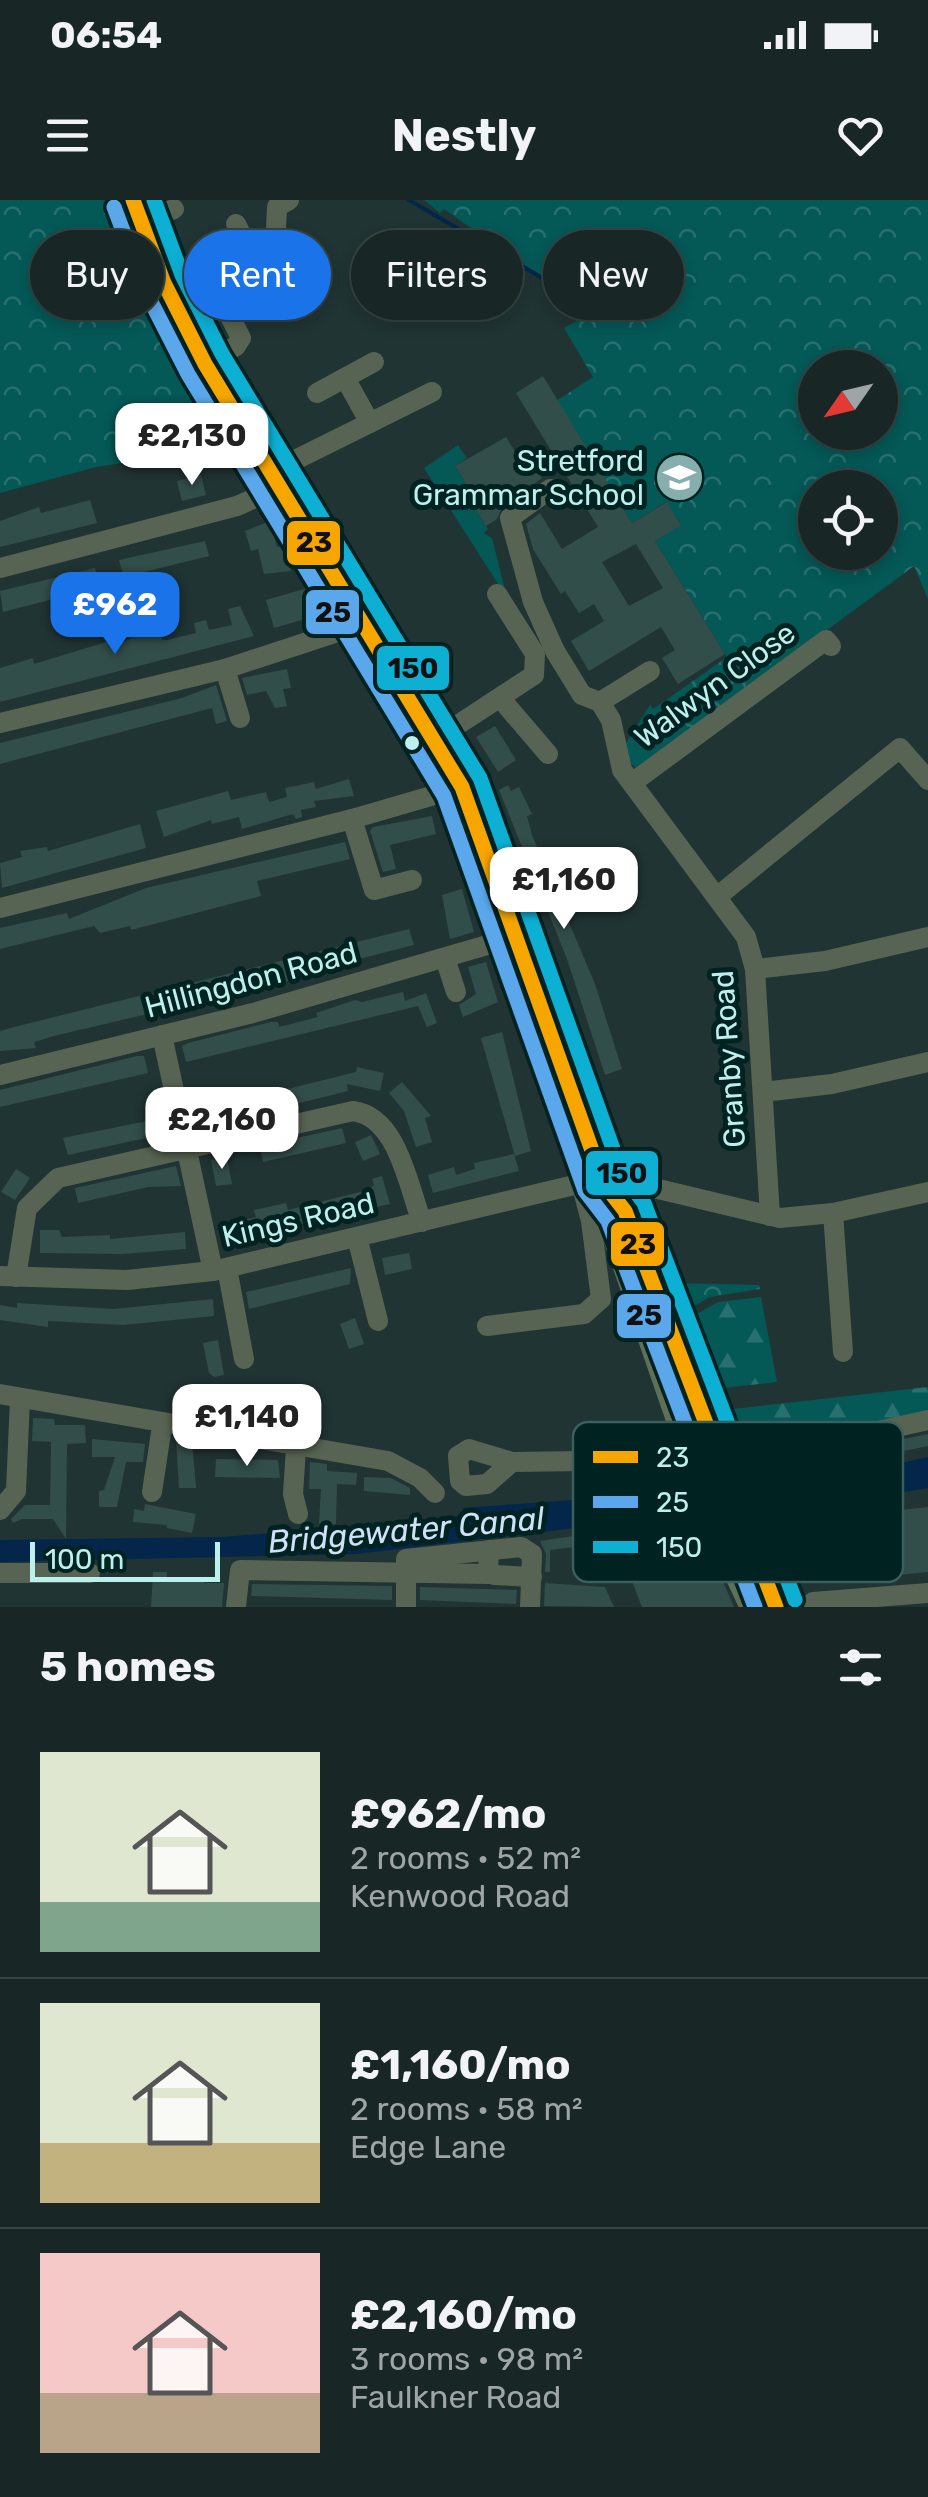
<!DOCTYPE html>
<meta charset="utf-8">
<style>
:root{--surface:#182726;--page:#212f2e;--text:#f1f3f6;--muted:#9fa5a7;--line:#364443;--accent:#1a73e8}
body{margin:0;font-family:Rubik,sans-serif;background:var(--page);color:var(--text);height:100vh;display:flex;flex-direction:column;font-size:38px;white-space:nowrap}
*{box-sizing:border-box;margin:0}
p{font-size:32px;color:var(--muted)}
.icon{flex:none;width:55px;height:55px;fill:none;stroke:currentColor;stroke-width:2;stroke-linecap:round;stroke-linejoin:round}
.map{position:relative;height:1407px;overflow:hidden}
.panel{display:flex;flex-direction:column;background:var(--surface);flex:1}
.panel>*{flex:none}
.top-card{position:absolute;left:30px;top:30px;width:870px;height:90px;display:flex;gap:20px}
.needle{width:65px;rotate:236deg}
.buttons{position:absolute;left:798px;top:150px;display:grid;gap:20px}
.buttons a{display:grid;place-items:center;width:100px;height:100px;border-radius:50%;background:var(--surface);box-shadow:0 5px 15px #0003,0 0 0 2px var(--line);font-size:50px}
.scale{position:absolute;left:30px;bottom:25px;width:190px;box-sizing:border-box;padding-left:10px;border:5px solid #bdf0ed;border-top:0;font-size:28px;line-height:35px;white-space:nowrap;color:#bdf0ed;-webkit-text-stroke:8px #002221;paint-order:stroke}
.price{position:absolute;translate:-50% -85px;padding:0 22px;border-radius:20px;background:#fff;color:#222;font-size:32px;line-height:65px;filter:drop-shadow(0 2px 5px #0008)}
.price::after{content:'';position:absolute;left:50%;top:60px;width:30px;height:22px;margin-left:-15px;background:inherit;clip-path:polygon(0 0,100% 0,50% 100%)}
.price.selected{background:var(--accent);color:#fff}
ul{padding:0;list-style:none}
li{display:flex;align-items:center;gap:30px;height:250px;padding:0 40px}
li+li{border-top:2px solid var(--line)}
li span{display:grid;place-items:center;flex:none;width:280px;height:200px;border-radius:0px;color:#555}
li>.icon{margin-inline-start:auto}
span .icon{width:120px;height:120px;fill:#fffc;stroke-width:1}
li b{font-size:42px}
h2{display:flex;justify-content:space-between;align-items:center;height:120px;padding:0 40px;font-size:42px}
.tag{padding:0 35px;border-radius:45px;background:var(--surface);box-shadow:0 5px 15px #0003,0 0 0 2px var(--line);font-size:35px;line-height:90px}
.tag.selected{background:var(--accent);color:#fff}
.status{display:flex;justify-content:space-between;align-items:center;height:70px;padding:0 50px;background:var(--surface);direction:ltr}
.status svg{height:28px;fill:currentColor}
header{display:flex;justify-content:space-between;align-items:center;height:130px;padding:0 40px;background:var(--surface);font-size:45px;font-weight:700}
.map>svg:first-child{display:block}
.grass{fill:#045856}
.forest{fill:url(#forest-firs)}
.park{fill:url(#park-crowns);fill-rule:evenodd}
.water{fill:#03264a}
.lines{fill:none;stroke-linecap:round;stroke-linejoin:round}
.stream{stroke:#03264a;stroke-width:4}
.building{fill:#324e4a;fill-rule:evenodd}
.minor{stroke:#586453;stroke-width:20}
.highway{stroke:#5e7058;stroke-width:28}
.bus-1-casing{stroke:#002221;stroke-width:22}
.bus-2-casing{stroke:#002221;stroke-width:22}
.bus-3-casing{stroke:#002221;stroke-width:22}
.bus-1{stroke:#f7a600;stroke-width:15}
.bus-2{stroke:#5aa8eb;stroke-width:15}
.bus-3{stroke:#0dafd3;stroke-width:15}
.bus-dot{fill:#bdf0ed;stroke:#002221;stroke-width:4}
.labels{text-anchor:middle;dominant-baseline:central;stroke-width:10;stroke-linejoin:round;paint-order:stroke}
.poi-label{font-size:30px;fill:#bdf0ed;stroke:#002221;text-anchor:end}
.street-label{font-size:30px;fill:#bdf0ed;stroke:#002221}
.water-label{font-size:32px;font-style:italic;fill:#cfe1f6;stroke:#002221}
.key{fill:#002221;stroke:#39605e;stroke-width:2.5}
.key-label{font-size:28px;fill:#bdf0ed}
.line-badge{stroke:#002221;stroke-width:4}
.pale-badge-label{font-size:28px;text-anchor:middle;font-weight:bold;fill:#111}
</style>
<div class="status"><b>06:54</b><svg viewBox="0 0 49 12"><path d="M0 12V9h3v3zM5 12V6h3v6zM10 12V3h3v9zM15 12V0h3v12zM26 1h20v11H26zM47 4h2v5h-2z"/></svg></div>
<header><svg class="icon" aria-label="menu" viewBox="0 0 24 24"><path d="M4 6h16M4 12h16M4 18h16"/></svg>Nestly<svg class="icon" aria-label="heart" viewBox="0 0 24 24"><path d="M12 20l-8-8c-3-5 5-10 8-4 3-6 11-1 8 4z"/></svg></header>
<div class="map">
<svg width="928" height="1407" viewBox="0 0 928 1407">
<defs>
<pattern id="forest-firs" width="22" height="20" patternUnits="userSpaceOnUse" patternTransform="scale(2.5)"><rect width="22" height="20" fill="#045856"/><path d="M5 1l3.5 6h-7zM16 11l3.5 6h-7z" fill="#27706f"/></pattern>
<pattern id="park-crowns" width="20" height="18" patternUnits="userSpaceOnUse" patternTransform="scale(2.5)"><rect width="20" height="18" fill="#045856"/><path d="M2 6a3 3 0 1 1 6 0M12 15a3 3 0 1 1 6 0" fill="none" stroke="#27706f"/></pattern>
</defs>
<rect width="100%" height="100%" fill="#203433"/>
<!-- grass -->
<g class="grass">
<polygon points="458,245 467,258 455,266 480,306 475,309 488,329 484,333 492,338 507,398 424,268"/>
<polygon points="669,498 690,531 638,570 626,559 624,546 650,505 653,509"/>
</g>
<!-- forest -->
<g class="forest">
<polygon points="761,1097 777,1182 714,1189 685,1121 718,1102"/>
<polygon points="928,1187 928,1216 739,1250 724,1210"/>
</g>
<!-- park -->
<g class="park">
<polygon points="0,0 110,0 129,51 217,224 184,254 96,267 0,293"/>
<path d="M 424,0 L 928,0 L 928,399 L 914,366 L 690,531 L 669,498 L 727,457 L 655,341 L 681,324 L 666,302 L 632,323 L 556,201 L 593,177 L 564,128 L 592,113 L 444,9 L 440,13 ZM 815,168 L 880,168 L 880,232 L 815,232 ZM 815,288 L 880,288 L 880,352 L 815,352 Z"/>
<polygon points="669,1083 759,1085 760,1089 710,1097 682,1113"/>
</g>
<!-- water -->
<path class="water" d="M 928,1257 L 928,1288 L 827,1305 L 695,1314 L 356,1354 L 0,1362 L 0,1340 L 222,1337 L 437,1320 L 463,1315 L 463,1308 L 614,1297 L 616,1305 L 629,1304 L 628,1296 C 729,1295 830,1279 928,1257 Z"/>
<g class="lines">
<!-- stream -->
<polyline class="stream" points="409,0 592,107"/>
</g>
<!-- building -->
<g class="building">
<path d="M 543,176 L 632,323 L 667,302 L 681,325 L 655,341 L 725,454 L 678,484 L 662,458 L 675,450 L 661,427 L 589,471 L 571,441 L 604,421 L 594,404 L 579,413 L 565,391 L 561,394 L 533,349 L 526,324 L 540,313 L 562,349 L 598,327 L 516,193 ZM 636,344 L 663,388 L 629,406 L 602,362 Z"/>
<polygon points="506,237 526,269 533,264 542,278 502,307 497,319 486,326 475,309 480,306 455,266"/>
<polygon points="201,275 206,295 182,301 177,281"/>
<polygon points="90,300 97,323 0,347 0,321 39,307 41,313"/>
<polygon points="270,321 277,347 285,345 291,371 264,374 258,349 251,351 245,331"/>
<polygon points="205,341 209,356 124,377 119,360"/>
<polygon points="95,368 100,387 3,412 0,391"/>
<polygon points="311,387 319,415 274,428 266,400"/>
<polygon points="240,406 254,436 0,502 0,468 33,458 34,464 106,442 123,442 158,426 162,440 167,440 196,433 194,423 206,420 209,430 232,425 228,409"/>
<polygon points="287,469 291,488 283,489 287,506 275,508 266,491 247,495 242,478"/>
<polygon points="216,485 227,521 216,524 212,508 0,564 0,543 182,498"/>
<polygon points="495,526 516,560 498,572 476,537"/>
<polygon points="349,579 354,596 314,601 316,607 301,610 302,617 296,619 293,614 242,629 239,617 212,624 211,620 164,637 156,611 228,591 231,600 266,592 269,602 287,597 285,588 314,582 316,589"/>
<polygon points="508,585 511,591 519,587 532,614 527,616 532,635 595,784 622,869 605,875 567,759 499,590"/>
<polygon points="432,616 436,634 390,645 396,669 383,672 370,631 373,627"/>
<polygon points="140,624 146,648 2,688 0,663 22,657 20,651 47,647 48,651"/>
<polygon points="345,642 350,659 257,681 261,696 131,730 130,726 100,733 94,726 0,749 0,728 67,713 69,719 146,688"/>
<polygon points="462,689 474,732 450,739 442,695"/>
<polygon points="409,729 414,745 300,774 301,778 58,835 34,842 36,848 0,851 0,831 14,827"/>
<polygon points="486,762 498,802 463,817 459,805 476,794 468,767"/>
<polygon points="403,792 405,801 426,793 437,823 427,827 418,806 186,862 182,846 188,843 271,822 278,822 279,827 318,817 316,813 355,800 362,802"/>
<polygon points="502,832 531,951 515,956 481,838"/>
<polygon points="137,856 144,856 148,873 0,907 0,890"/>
<polygon points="357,867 384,873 380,891 347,884 348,891 255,914 251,898 356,872"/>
<polygon points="402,882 431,916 425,918 432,942 416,947 404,911 389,893"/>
<polygon points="162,918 164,934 68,955 63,938"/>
<polygon points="342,928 346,943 263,962 260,946"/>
<polygon points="371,935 380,954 363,961 355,942"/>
<polygon points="514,954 519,971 433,993 428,975 454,967 456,975 475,969 474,963"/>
<polygon points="227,957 232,984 216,986 211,960"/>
<polygon points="176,966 181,986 148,987 78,1003 75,988"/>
<polygon points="16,969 30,978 15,1000 1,992"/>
<polygon points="382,976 390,1004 227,1041 223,1025 256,1017 254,1010 286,1003 288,1010 368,990 374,985 372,979"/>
<polygon points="40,1030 59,1030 62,1037 110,1035 110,1039 185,1032 186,1049 123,1054 40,1053"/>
<polygon points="409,1053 412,1069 385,1075 382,1058"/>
<polygon points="351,1068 350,1084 249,1109 246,1092"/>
<polygon points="213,1099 214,1116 123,1125 48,1121 48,1127 0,1120 0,1105 17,1108 17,1103 114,1109"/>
<polygon points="355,1118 364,1144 349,1149 340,1124"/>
<polygon points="218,1140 224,1175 214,1177 209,1173 203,1143"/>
<polygon points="33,1218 54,1219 55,1225 85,1225 86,1243 67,1244 66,1339 53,1319 22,1319 13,1323 11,1319 25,1305 50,1305 51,1242 32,1241"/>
<polygon points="928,1234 928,1246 773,1278 771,1266"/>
<polygon points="92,1239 145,1244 143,1262 126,1262 117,1307 99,1307 99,1291 104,1290 115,1257 92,1257"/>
<polygon points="176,1240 192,1241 196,1288 179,1288"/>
<polygon points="216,1259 278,1260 280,1278 215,1277"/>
<polygon points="310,1262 327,1264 327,1271 357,1273 356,1285 337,1284 336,1324 319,1324 321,1289 309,1289"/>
<polygon points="364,1277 391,1278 410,1288 410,1295 364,1291"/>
<polygon points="145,1304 196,1314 192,1333 167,1328 167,1325 133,1322 134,1309 144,1311"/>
<polygon points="928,1307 928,1372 888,1376 882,1312"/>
<polygon points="697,1322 734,1407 642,1407 630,1376 643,1371 641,1365 695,1343 688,1325"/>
<polygon points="581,1335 582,1346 550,1350 550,1372 545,1372 546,1354 540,1341"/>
<polygon points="153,1372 167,1372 167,1379 174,1382 195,1382 195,1377 204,1377 204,1383 224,1383 222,1407 151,1407"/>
<polygon points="545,1383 605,1387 614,1407 544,1406"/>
<polygon points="252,1384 392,1386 392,1400 251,1396"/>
<polygon points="420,1387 517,1390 516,1404 420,1400"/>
</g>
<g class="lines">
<!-- minor -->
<g class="minor">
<polyline points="140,21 174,9"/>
<polyline points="236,24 258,67"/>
<polyline points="275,51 277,7 289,0"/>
<polyline points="175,106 217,86 251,52"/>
<polyline points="205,164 236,146 241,138 223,103"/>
<polyline points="345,178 370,223"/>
<polyline points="317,193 374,162"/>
<polyline points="269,273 432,192"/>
<polyline points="550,289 510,318 533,402 555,451 582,495 600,502 611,520 622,570 746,737 755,769 770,1016"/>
<polyline points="0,368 237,306 278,288"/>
<polyline points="225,469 240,518"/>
<polyline points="501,499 548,554"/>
<polyline points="600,502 650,471"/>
<polyline points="0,523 225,469 362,424"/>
<polyline points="433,541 534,475 535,454 497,394"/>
<polyline points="632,583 826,440 831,446"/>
<polyline points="352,619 374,690 412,680"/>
<polyline points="718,696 900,548 928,580"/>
<polyline points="0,708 352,619 462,587"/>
<polyline points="445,758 456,792"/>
<polyline points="755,769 825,761 928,737"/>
<polyline points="162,835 213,1071"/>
<polyline points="0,875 253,813 515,737"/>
<polyline points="763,892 832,884 928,862"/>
<polyline points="833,1013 843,1152"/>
<polyline points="357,1037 378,1121"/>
<polyline points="227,1068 244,1159"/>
<polyline points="0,1076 127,1080 213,1071 587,982 654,988 780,1018 833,1013 928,992"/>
<path d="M 16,1077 L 27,1008 L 58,978 L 353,911 C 398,917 408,986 422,1022"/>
<polyline points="487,1126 584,1114 601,1099 591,1021 581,983"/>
<polyline points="0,1194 388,1261 420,1278 435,1293"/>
<polyline points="296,1248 293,1294 298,1314"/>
<polyline points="512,1262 487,1284 466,1286 460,1281 458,1256 469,1249 512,1262 723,1259 820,1244 928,1220"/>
<polyline points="152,1292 162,1226"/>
<polyline points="0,1310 16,1291 20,1199"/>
<polyline points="0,1373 90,1373"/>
<polyline points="494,1375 532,1377"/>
<polyline points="813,1402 928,1393"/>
<polyline points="236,1407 240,1370 488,1374 489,1350"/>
<polyline points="406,1407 406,1359 521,1347 532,1354 530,1407"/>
</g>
<!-- highway -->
<g class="highway">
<polyline points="133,0 164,83 205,164 462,587 475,616 593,951 610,1017 719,1332 754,1407"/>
<polyline points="644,1058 708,1216 776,1407"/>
</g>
<defs>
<polyline id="bus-1" points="133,0 164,83 205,164 462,587 604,984 625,1011 776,1407"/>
<polyline id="bus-2" points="114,7 146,92 188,174 444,596 585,991 608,1021 755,1407"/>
<polyline id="bus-3" points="154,0 182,75 222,154 480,578 622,974 644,1003 795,1400"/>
</defs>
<!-- bus-1 casing -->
<use href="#bus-1" class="bus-1-casing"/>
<!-- bus-2 casing -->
<use href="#bus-2" class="bus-2-casing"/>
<!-- bus-3 casing -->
<use href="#bus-3" class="bus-3-casing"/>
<!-- bus-1 -->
<use href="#bus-1" class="bus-1"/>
<!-- bus-2 -->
<use href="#bus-2" class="bus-2"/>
<!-- bus-3 -->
<use href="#bus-3" class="bus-3"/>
</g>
<!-- icons -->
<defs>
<symbol id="school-disc" viewBox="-11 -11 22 22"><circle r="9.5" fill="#86aeac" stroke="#002221"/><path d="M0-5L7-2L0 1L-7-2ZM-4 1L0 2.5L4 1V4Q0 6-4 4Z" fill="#fff"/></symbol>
</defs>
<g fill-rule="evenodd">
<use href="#school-disc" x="652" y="250" width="55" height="55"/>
</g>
<!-- markers -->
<circle class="bus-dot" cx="412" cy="543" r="9"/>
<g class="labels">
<!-- poi labels -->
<g class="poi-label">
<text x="644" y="261">Stretford<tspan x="644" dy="34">Grammar School</tspan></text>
</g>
<!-- street labels -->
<g class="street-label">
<text transform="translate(715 485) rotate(-36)">Walwyn Close</text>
<text transform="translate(251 780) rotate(-15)">Hillingdon Road</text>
<text transform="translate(729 859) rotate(-94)">Granby Road</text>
<text transform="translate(298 1020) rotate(-13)">Kings Road</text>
</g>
<!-- water labels -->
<g class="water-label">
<text transform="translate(406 1330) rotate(-5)">Bridgewater Canal</text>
</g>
</g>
<!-- legend -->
<rect x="573" y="1222" width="330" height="160" rx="15" class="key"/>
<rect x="593" y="1251" width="45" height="12" fill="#f7a600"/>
<rect x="593" y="1296" width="45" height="12" fill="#5aa8eb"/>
<rect x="593" y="1341" width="45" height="12" fill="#0dafd3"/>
<g class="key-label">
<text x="656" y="1267">23</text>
<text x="656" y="1312">25</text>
<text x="656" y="1357">150</text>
</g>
<g class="line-badge">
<rect x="285" y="319" width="57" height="48" rx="10" fill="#f7a600"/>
<rect x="304" y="388" width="57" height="48" rx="10" fill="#5aa8eb"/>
<rect x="375" y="444" width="76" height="48" rx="10" fill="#0dafd3"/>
<rect x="584" y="949" width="76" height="48" rx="10" fill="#0dafd3"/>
<rect x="609" y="1020" width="57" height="48" rx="10" fill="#f7a600"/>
<rect x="615" y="1092" width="58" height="48" rx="10" fill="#5aa8eb"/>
</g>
<g class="pale-badge-label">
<text x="314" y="352">23</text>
<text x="333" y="422">25</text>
<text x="413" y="478">150</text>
<text x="622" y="983">150</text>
<text x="638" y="1054">23</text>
<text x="644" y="1125">25</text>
</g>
</svg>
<div class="buttons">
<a><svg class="needle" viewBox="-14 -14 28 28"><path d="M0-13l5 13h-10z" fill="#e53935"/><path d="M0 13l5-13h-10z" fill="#9fa5a7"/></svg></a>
<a><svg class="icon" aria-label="locate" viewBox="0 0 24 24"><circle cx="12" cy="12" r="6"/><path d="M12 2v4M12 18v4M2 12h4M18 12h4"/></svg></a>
</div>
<div class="scale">100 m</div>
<b class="price" style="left:192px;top:288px">£2,130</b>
<b class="price selected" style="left:115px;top:457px">£962</b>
<b class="price" style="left:564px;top:732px">£1,160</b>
<b class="price" style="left:222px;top:972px">£2,160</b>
<b class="price" style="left:247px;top:1269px">£1,140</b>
<div class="top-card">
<a class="tag">Buy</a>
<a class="tag selected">Rent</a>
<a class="tag">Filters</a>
<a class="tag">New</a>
</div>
</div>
<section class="panel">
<h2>5 homes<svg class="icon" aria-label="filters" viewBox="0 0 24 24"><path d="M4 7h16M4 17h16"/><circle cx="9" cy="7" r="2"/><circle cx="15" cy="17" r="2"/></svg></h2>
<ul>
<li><span style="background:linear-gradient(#dfe7d0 75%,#7fa58c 0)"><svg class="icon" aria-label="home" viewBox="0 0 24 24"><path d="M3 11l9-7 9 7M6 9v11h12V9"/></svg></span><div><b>£962/mo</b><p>2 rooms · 52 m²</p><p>Kenwood Road</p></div></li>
<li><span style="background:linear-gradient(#dfe7d0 70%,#c2b280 0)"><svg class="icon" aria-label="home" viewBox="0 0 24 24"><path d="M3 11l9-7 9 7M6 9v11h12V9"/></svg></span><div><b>£1,160/mo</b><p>2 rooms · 58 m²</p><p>Edge Lane</p></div></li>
<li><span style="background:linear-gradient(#f6c9c9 70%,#b9a48a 0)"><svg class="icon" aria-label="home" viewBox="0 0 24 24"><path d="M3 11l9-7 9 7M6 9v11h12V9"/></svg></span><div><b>£2,160/mo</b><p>3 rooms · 98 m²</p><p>Faulkner Road</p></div></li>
</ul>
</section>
